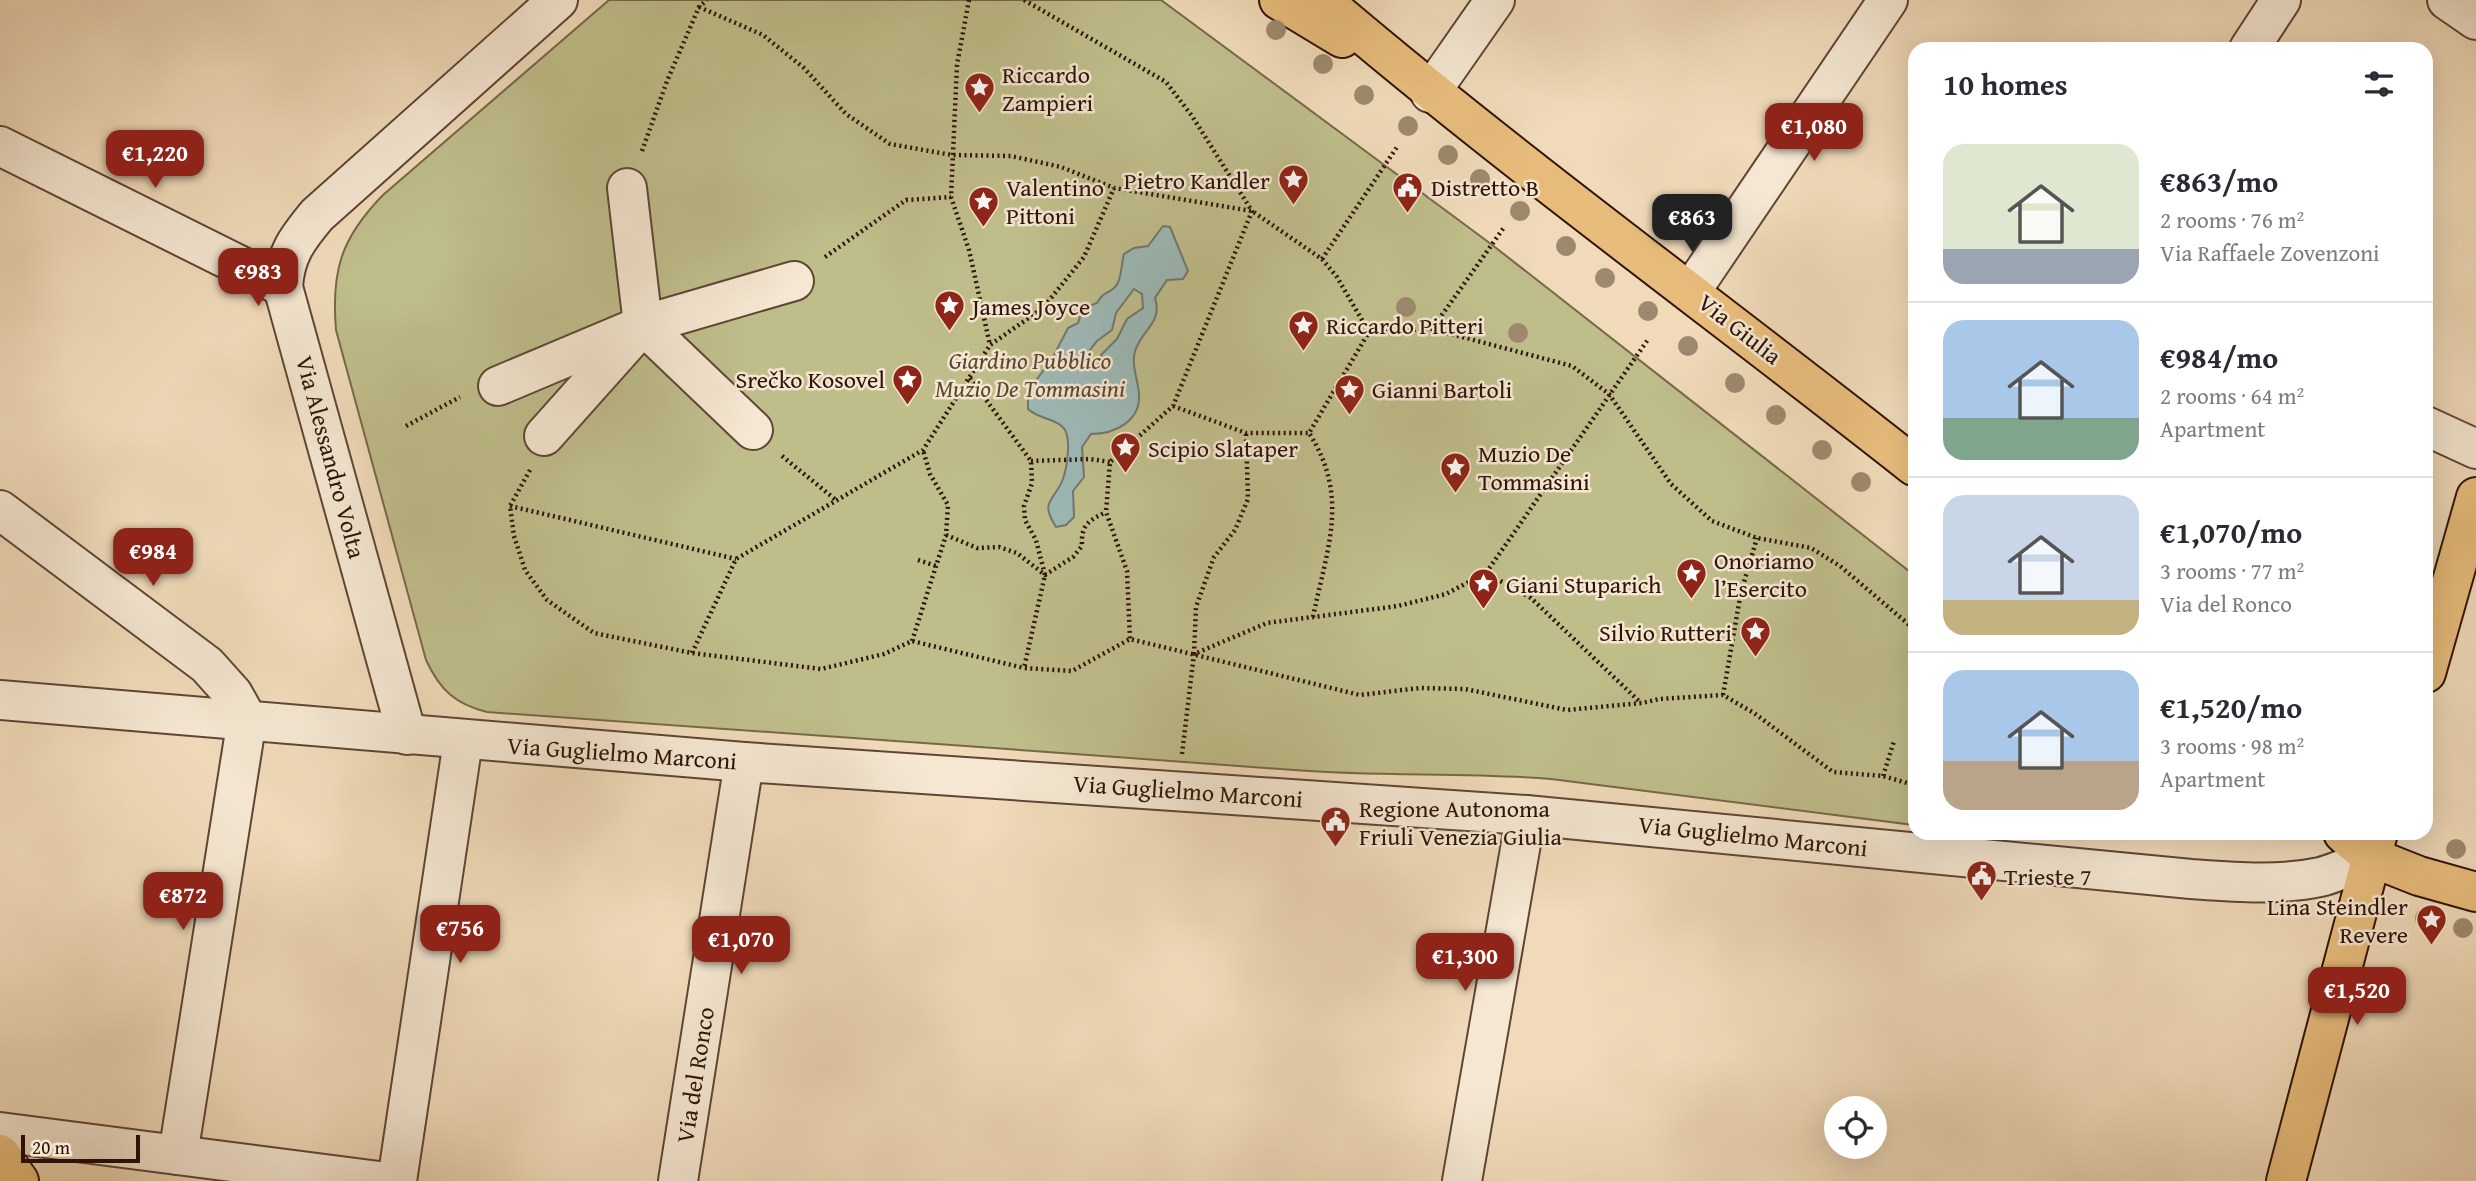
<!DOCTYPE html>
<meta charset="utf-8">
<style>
:root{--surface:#fff;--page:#f2f2f3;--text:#2b2b33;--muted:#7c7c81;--line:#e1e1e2;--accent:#8f2418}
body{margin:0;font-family:"Gentium Book Plus",serif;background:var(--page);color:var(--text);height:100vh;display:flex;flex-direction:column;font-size:26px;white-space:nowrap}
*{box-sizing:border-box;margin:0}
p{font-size:23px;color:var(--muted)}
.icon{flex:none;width:38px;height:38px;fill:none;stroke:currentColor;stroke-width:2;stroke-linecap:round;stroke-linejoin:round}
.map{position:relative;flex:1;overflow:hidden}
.details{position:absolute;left:1908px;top:42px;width:525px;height:798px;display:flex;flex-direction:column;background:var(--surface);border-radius:21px;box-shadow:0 7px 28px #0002}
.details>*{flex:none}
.buttons{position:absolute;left:1824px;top:1096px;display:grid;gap:14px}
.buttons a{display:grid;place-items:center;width:63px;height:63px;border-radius:50%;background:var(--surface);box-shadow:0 7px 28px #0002;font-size:35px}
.scale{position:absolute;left:21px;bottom:18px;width:119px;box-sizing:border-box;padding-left:7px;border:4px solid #2f1309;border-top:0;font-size:19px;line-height:24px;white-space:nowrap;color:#2f1309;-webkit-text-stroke:5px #f5e7d2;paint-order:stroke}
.price{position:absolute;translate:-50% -60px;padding:0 16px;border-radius:14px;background:var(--accent);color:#fff;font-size:23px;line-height:46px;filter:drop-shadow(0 2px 4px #0008)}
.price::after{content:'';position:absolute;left:50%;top:42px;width:21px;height:16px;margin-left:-10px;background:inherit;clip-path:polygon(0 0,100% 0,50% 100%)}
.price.selected{background:#222;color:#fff}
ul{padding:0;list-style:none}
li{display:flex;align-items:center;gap:21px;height:175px;padding:0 35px}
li+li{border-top:2px solid var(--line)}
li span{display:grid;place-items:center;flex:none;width:196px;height:140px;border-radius:21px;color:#555}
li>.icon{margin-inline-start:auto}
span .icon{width:84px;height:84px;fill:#fffc;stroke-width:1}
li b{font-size:30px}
h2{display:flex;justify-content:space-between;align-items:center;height:84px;padding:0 35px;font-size:30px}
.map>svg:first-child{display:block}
.green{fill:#bfbe8b;stroke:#77684a;stroke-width:2}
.water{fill:#9db9b7;stroke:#717771;stroke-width:2;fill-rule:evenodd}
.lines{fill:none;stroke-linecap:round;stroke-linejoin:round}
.minor-casing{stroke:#5f4535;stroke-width:42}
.major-casing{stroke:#2f1309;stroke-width:42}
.path{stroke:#2f1309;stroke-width:4.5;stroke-dasharray:2 3.5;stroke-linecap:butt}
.minor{stroke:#f5e7d2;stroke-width:38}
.major{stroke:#e8bd7c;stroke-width:38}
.tree{fill:#9e896e}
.labels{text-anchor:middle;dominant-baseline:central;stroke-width:5;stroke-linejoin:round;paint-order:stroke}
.poi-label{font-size:24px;fill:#2f1309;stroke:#f5e7d2;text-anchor:start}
.street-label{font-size:24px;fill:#2f1309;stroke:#f5e7d2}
.park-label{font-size:24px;font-style:italic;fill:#5a4630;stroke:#f5e7d2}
</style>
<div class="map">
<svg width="2476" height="1181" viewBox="0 0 2476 1181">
<rect width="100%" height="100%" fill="#f0dab9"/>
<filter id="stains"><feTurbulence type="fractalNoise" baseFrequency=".00286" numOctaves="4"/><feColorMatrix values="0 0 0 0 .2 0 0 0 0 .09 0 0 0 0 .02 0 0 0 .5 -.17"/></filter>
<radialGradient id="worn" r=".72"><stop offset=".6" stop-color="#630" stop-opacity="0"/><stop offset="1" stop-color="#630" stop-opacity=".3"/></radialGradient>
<!-- green -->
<path class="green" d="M 609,0 L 1161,0 L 1491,244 L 1914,575 L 1914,825 L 1551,779 C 1466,772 1380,777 1294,770 C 1025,751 757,729 487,712 C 455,704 440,690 426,660 L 336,330 C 331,271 341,238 383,195 Z"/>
<!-- water -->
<path class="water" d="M 1163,226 L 1170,227 L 1188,271 L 1183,279 L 1167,280 L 1155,298 C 1163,323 1142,329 1135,351 C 1131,366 1138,379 1139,394 C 1141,421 1115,434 1091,434 L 1082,447 L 1084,477 L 1073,491 L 1074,517 L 1066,525 L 1056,527 C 1039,500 1054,502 1063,479 C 1067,467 1071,441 1065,430 C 1059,419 1038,419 1028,409 L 1028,391 L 1052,359 L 1068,328 L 1078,323 L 1083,308 L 1097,303 C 1104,291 1105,296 1114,288 C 1122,281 1121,264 1124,254 L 1134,248 L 1148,246 ZM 1134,289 L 1142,294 L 1143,308 L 1127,319 L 1117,339 L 1101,355 L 1098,366 L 1093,365 L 1087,354 L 1097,341 L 1112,330 L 1116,313 Z"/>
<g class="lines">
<defs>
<g id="minor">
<polyline points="2447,0 2476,20"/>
<polyline points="2249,49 2281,0"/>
<polyline points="1430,93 1495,0"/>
<polyline points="0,146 283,287"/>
<polyline points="1691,291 1888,0"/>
<polyline points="643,325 753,430"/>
<polyline points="498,386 643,325 794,281"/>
<polyline points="2426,426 2476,449"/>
<polyline points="544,436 643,325 627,188"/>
<polyline points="0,510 207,665 233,694 247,719 178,1155"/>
<path d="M 0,700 L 744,762 L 1526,815 L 2191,879 C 2233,882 2278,886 2320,877 C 2337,873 2355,864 2371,857"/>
<path d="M 407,735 L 283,287 C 285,255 297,239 317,215 L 558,0"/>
<polyline points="0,1132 379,1181"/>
<polyline points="397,1181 463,741"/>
<polyline points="678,1181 744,762"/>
<polyline points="1462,1181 1526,815"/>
</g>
<g id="major">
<polyline points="1279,0 1342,38"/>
<path d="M 1322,0 C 1513,163 1717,310 1914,466"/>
<polyline points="2426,673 2476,497"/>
<polyline points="2343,833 2371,857 2419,876 2476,892"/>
<polyline points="0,1154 19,1181"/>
<polyline points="2286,1181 2378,833"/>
</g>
</defs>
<!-- minor casing -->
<use href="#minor" class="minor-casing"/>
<!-- major casing -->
<use href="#major" class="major-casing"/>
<!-- path -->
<g class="path">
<polyline points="969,0 957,65 951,197 969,250 990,345"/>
<polyline points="1024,0 1166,82 1192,116 1252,211 1173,406 1110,462 1106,512 1127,571 1130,639"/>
<polyline points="699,7 763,35 804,68 846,114 890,144 952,155 1011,156 1061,167 1114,188 1252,211 1322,259 1337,277 1369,332 1432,329 1572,366 1609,394 1671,484 1712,521 1757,538 1811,548 1840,566 1914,629"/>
<polyline points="642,151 667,81 699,7 707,0"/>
<polyline points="825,257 906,200 951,197"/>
<polyline points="1322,259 1397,147"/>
<polyline points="1432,329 1505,226"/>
<polyline points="970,378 1031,461 1032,483 1024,506 1025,520 1036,540 1045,575 1024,668"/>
<polyline points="1173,406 1246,433 1309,433"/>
<polyline points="406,426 460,397"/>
<polyline points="782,456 836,500"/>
<polyline points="1031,461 1090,459 1110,462"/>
<polyline points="530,470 510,506 514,536 525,570 547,600 594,633 692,653 821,669 884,654 912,641 1024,668 1072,671 1130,639 1360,695 1420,688 1465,689 1567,710 1642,703 1659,699 1723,695 1754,713 1833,772 1883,776 1914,785"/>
<polyline points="510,506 736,559"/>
<path d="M 946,535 L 977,548 L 999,547 L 1017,553 L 1045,575 L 1073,557 L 1082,546 C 1081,525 1088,521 1106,512"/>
<polyline points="918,560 936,566"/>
<polyline points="1486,573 1531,598 1641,703"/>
<path d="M 1313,617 C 1327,548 1350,497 1309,433 L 1369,332"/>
<polyline points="912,641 946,535 948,505 930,474 923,450"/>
<polyline points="692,653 736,559 923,450 990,345 1043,308 1084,257 1114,188"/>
<polyline points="1194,654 1196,607 1214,557 1235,530 1248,499 1246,433"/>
<polyline points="1914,682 1914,681"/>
<polyline points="1723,695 1741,592 1757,538"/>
<polyline points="1182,754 1194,654 1267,623 1398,606 1446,594 1486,573 1649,338"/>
<polyline points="1883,776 1894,741"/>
</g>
<!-- minor -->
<use href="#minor" class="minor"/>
<!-- major -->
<use href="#major" class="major"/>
</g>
<!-- trees -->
<g class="tree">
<circle cx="1276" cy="30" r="10"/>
<circle cx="1323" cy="64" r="10"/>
<circle cx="1364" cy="95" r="10"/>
<circle cx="1408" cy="126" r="10"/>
<circle cx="1448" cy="155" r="10"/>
<circle cx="1480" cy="179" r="10"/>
<circle cx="1520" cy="211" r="10"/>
<circle cx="1566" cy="246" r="10"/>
<circle cx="1605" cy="278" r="10"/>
<circle cx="1406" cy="307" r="10"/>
<circle cx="1648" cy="311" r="10"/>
<circle cx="1518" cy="333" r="10"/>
<circle cx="1688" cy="346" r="10"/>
<circle cx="1735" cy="383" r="10"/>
<circle cx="1776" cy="415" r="10"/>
<circle cx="1822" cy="450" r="10"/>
<circle cx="1861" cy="482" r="10"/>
<circle cx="2456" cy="849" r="10"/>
<circle cx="2425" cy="918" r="10"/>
<circle cx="2463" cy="928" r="10"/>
</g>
<!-- icons -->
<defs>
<symbol id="sight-pin" viewBox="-11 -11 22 30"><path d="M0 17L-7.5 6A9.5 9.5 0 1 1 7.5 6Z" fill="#8f2418" stroke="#f5e7d2"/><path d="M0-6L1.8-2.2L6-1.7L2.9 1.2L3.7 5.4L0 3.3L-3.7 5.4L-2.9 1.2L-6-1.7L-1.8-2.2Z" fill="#fff"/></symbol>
<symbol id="civic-pin" viewBox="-11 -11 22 30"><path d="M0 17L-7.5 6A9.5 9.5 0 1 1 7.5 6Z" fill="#8f2418" stroke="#f5e7d2"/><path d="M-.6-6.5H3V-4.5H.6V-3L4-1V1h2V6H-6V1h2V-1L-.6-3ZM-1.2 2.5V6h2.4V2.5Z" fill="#fff"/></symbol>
</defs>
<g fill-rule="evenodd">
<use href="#sight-pin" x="962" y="70" width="35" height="47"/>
<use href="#sight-pin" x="1276" y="162" width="35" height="47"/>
<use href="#civic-pin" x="1390" y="170" width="35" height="47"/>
<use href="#sight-pin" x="966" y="184" width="35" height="47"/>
<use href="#sight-pin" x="932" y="288" width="35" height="47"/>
<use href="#sight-pin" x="1286" y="308" width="35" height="47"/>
<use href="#sight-pin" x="890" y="362" width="35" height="47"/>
<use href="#sight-pin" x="1332" y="372" width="35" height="47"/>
<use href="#sight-pin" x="1108" y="430" width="35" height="47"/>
<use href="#sight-pin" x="1438" y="450" width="35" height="47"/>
<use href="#sight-pin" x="1674" y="556" width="35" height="47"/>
<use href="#sight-pin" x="1466" y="566" width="35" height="47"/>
<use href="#sight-pin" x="1738" y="614" width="35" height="47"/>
<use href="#civic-pin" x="1318" y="804" width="35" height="47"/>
<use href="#civic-pin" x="1964" y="858" width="35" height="47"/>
<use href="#sight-pin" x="2414" y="902" width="35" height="47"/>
</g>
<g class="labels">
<!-- poi labels -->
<g class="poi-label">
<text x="1002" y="74">Riccardo<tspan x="1002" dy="28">Zampieri</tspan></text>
<text x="1270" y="180" text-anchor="end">Pietro Kandler</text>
<text x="1006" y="187">Valentino<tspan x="1006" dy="28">Pittoni</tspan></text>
<text x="1431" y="187">Distretto B</text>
<text x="972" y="306">James Joyce</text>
<text x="1326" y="325">Riccardo Pitteri</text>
<text x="885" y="379" text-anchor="end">Srečko Kosovel</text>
<text x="1372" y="389">Gianni Bartoli</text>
<text x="1148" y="448">Scipio Slataper</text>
<text x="1478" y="453">Muzio De<tspan x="1478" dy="28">Tommasini</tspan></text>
<text x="1714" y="560">Onoriamo<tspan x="1714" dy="28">l’Esercito</tspan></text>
<text x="1506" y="584">Giani Stuparich</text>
<text x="1732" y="632" text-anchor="end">Silvio Rutteri</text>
<text x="1359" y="808">Regione Autonoma<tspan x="1359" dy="28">Friuli Venezia Giulia</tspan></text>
<text x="2004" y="876">Trieste 7</text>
<text x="2408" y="906" text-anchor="end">Lina Steindler<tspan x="2408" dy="28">Revere</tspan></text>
</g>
<!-- street labels -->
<g class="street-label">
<text transform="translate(1740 329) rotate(38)">Via Giulia</text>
<text transform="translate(331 457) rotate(75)">Via Alessandro Volta</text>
<text transform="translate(622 753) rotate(4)">Via Guglielmo Marconi</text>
<text transform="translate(1188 791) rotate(4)">Via Guglielmo Marconi</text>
<text transform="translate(1753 836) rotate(6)">Via Guglielmo Marconi</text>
<text transform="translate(695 1075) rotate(-81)">Via del Ronco</text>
</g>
<!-- park labels -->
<g class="park-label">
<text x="1030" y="360">Giardino Pubblico<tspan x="1030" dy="28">Muzio De Tommasini</tspan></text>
</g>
</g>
<rect width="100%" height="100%" filter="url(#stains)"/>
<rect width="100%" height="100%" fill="url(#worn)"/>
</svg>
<div class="buttons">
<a><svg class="icon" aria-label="locate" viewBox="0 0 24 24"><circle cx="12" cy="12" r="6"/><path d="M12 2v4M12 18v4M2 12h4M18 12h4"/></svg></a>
</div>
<div class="scale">20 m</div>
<b class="price" style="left:1814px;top:163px">€1,080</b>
<b class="price" style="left:155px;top:190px">€1,220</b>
<b class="price selected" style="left:1692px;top:254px">€863</b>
<b class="price" style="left:258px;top:308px">€983</b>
<b class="price" style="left:153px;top:588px">€984</b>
<b class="price" style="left:183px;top:932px">€872</b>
<b class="price" style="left:460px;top:965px">€756</b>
<b class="price" style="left:741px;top:976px">€1,070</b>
<b class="price" style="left:1465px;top:993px">€1,300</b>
<b class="price" style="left:2357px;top:1027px">€1,520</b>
<section class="details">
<h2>10 homes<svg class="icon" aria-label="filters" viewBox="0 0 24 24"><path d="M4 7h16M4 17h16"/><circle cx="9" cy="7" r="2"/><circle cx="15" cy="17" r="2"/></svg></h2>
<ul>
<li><span style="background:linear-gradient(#dfe7d0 75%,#9aa5b1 0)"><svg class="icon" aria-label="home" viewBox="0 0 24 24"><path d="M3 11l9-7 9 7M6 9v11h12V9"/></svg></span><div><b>€863/mo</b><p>2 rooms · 76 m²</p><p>Via Raffaele Zovenzoni</p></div></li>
<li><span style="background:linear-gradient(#a9c7e8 70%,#7fa58c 0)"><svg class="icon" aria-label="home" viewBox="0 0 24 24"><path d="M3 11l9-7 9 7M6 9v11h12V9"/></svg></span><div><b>€984/mo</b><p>2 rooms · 64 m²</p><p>Apartment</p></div></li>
<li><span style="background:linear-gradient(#c9d6e8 75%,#c2b280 0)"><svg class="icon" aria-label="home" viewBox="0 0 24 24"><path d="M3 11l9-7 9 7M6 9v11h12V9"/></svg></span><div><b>€1,070/mo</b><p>3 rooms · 77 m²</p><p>Via del Ronco</p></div></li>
<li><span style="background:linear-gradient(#a9c7e8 65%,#b9a48a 0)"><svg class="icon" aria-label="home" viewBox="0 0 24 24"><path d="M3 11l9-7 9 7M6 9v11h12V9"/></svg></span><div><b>€1,520/mo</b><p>3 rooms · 98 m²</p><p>Apartment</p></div></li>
</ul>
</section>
</div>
